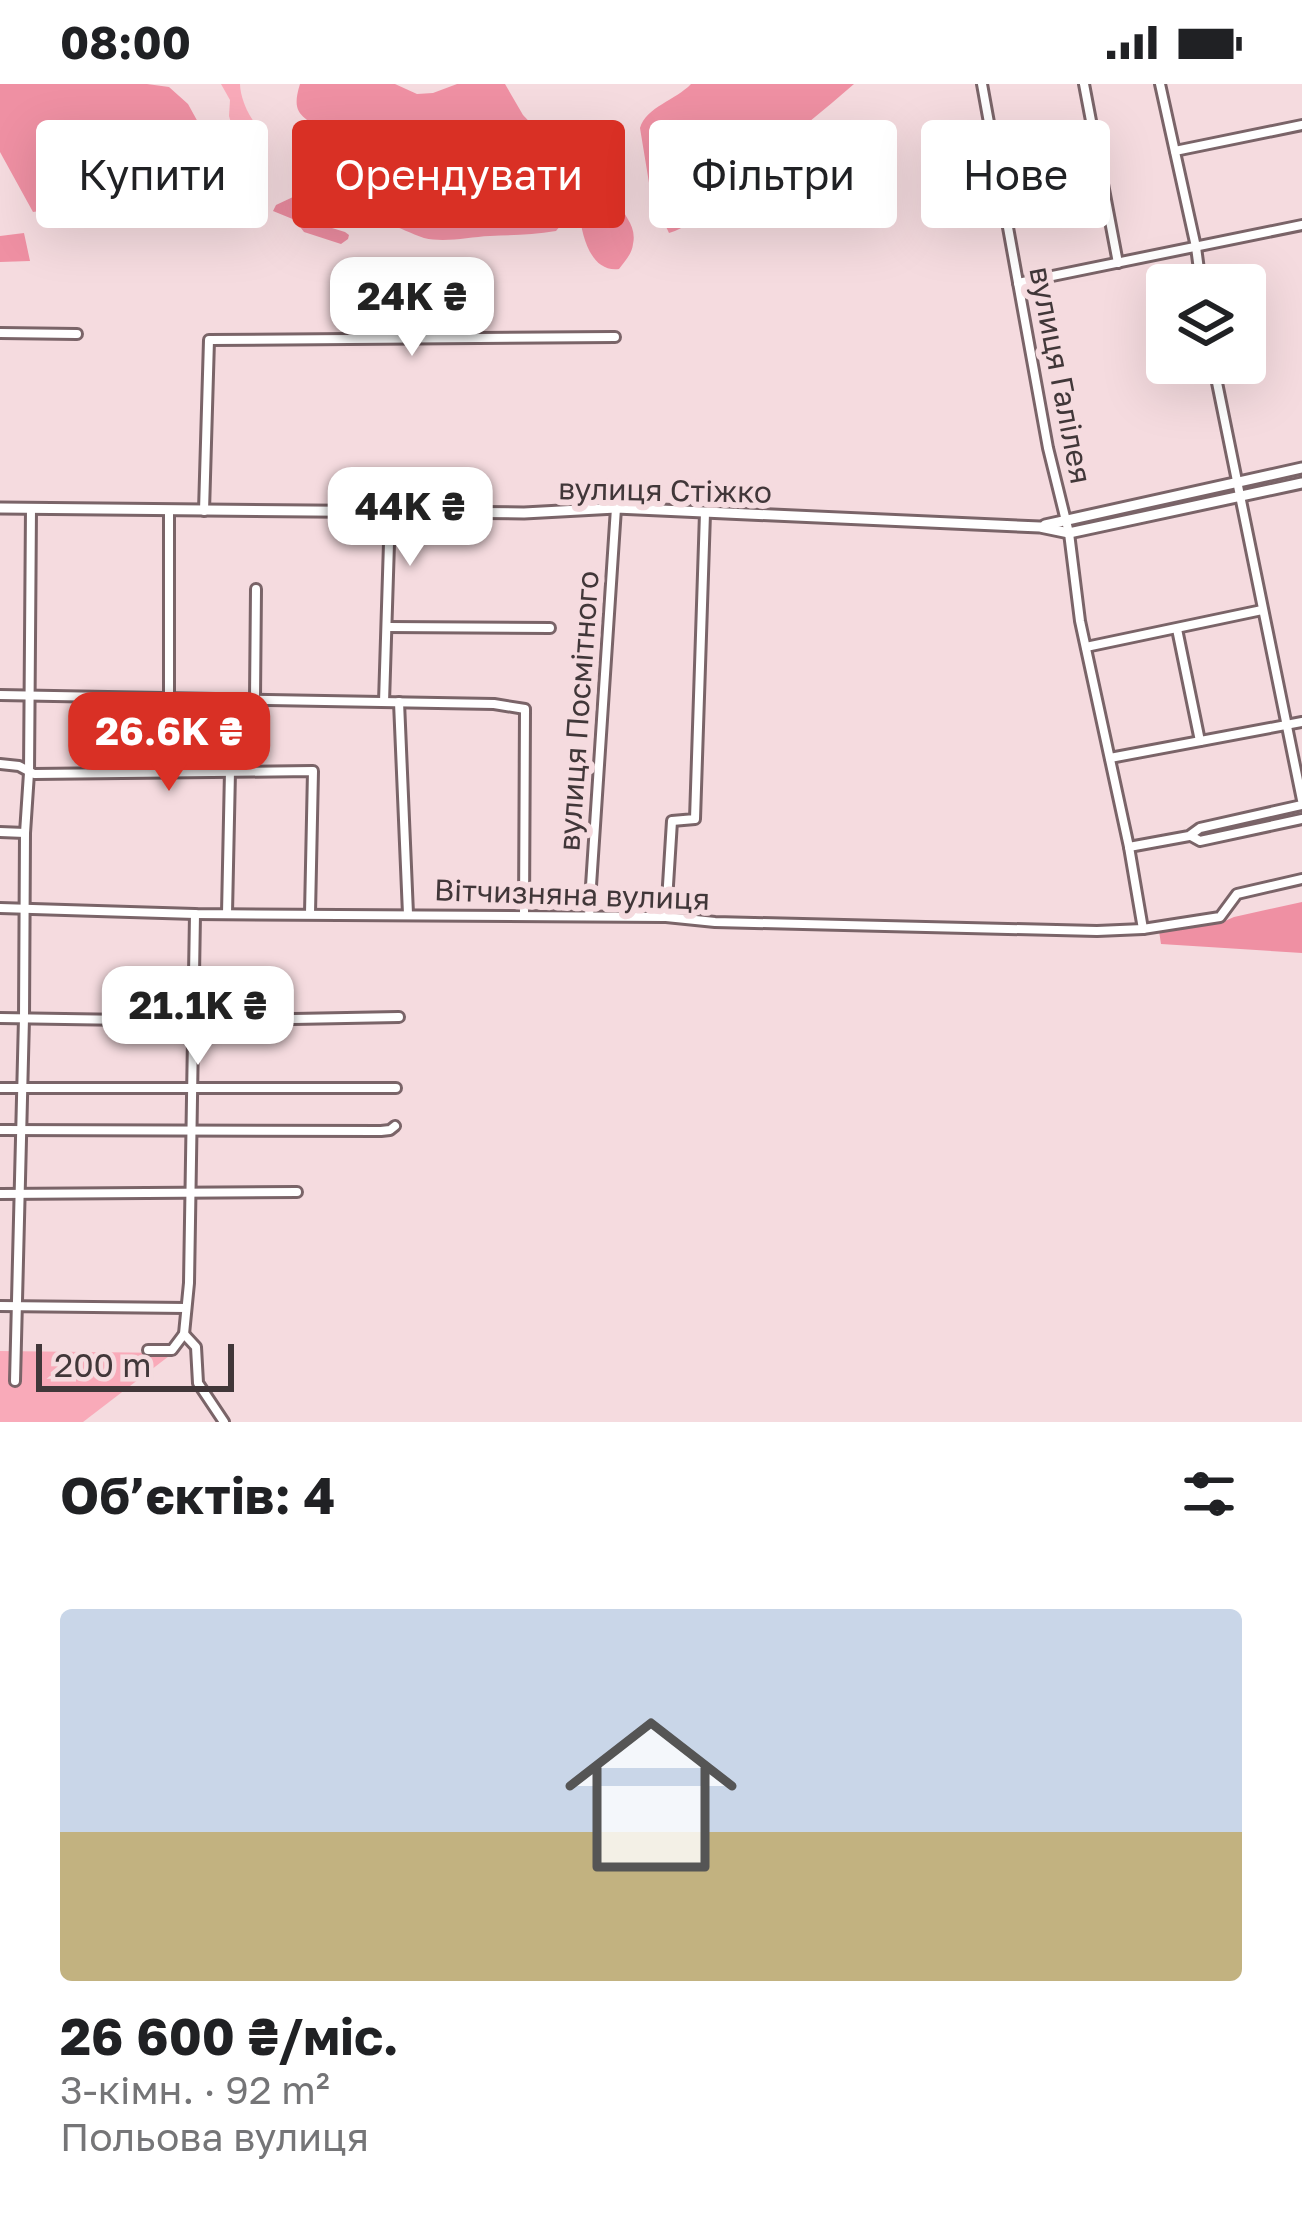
<!DOCTYPE html>
<html lang="uk">
<meta charset="utf-8">
<style>
:root{--surface:#fff;--page:#f2f2f2;--text:#202124;--muted:#757577;--line:#e0e0e0;--accent:#d93025}
body{margin:0;font-family:"Golos Text",sans-serif;background:var(--page);color:var(--text);height:100vh;display:flex;flex-direction:column;font-size:45px;white-space:nowrap}
*{box-sizing:border-box;margin:0}
p{font-size:39px;color:var(--muted)}
.icon{flex:none;width:66px;height:66px;fill:none;stroke:currentColor;stroke-width:2;stroke-linecap:round;stroke-linejoin:round}
.map{position:relative;height:1338px;overflow:hidden}
.details{display:flex;flex-direction:column;background:var(--surface);flex:1}
.details>*{flex:none}
.guide{position:absolute;left:36px;top:36px;width:1230px;height:108px;display:flex;gap:24px}
.controls{position:absolute;left:1146px;top:180px;display:grid;gap:24px}
.controls a{display:grid;place-items:center;width:120px;height:120px;border-radius:12px;background:var(--surface);box-shadow:0 12px 48px #0002;font-size:60px}
.scale{position:absolute;left:36px;bottom:30px;width:198px;box-sizing:border-box;padding-left:12px;border:6px solid #413739;border-top:0;font-size:33px;line-height:42px;white-space:nowrap;color:#413739;-webkit-text-stroke:9px #f5dbdf;paint-order:stroke}
.price{position:absolute;translate:-50% -102px;padding:0 27px;border-radius:24px;background:#fff;color:#222;font-size:39px;line-height:78px;filter:drop-shadow(0 3px 6px #0008)}
.price::after{content:'';position:absolute;left:50%;top:72px;width:36px;height:27px;margin-left:-18px;background:inherit;clip-path:polygon(0 0,100% 0,50% 100%)}
.price.selected{background:var(--accent);color:#fff}
ul{padding:0;list-style:none}
li{display:grid;align-content:center;gap:24px;height:636px;padding:0 60px}
li+li{border-top:3px solid var(--line)}
li span{display:grid;place-items:center;height:372px;border-radius:12px;color:#555}
li>.icon{margin-inline-start:auto}
span .icon{width:216px;height:216px;fill:#fffc;stroke-width:1}
li b{font-size:51px}
h2{display:flex;justify-content:space-between;align-items:center;height:144px;padding:0 60px;font-size:51px}
.tag{padding:0 42px;border-radius:12px;background:var(--surface);box-shadow:0 12px 48px #0002;font-size:42px;line-height:108px}
.tag.selected{background:var(--accent);color:#fff}
.status{display:flex;justify-content:space-between;align-items:center;height:84px;padding:0 60px;background:var(--surface);direction:ltr}
.status svg{height:33px;fill:currentColor}
.map>svg:first-child{display:block}
.green{fill:#f9aab9}
.forest{fill:#ef90a3}
.water{fill:#ea8b9f}
.lines{fill:none;stroke-linecap:round;stroke-linejoin:round}
.minor-casing{stroke:#7a6468;stroke-width:14}
.tertiary-casing{stroke:#7a6468;stroke-width:15}
.minor{stroke:#fff;stroke-width:8}
.tertiary{stroke:#fff;stroke-width:9}
.labels{text-anchor:middle;dominant-baseline:central;stroke-width:12;stroke-linejoin:round;paint-order:stroke}
.street-label{font-size:30px;fill:#413739;stroke:#f5dbdf}
</style>
<div class="status"><b>08:00</b><svg viewBox="0 0 49 12"><path d="M0 12V9h3v3zM5 12V6h3v6zM10 12V3h3v9zM15 12V0h3v12zM26 1h20v11H26zM47 4h2v5h-2z"/></svg></div>
<div class="map">
<svg width="1302" height="1338" viewBox="0 0 1302 1338">
<rect width="100%" height="100%" fill="#f5dbdf"/>
<!-- green -->
<g class="green">
<path d="M 221,0 L 240,0 C 240,14 251,42 266,47 L 259,55 L 264,94 L 260,98 L 255,96 L 253,84 L 246,81 L 242,75 L 229,32 L 230,16 Z"/>
<polygon points="0,1267 173,1269 83,1338 0,1338"/>
</g>
<!-- forest -->
<g class="forest">
<polygon points="0,0 147,0 169,3 188,20 199,40 202,55 187,82 181,115 65,123 33,128 0,68"/>
<path d="M 300,0 L 395,0 L 417,10 L 433,9 L 457,0 L 505,0 L 523,31 L 542,51 L 543,59 L 537,73 L 552,76 L 557,83 L 561,141 L 556,147 C 533,151 512,151 490,152 C 468,153 445,159 424,154 C 411,150 400,143 388,140 C 379,137 369,137 360,134 C 319,121 314,89 321,51 C 307,29 289,35 300,0 Z"/>
<path d="M 691,0 L 854,0 C 806,42 756,80 707,121 C 694,132 686,145 669,149 L 651,111 L 640,44 C 646,23 676,16 691,0 Z"/>
<path d="M 580,65 C 607,69 608,95 617,116 C 624,132 637,142 633,160 C 632,170 625,177 619,185 C 577,190 578,111 574,81 L 574,72 Z"/>
<polygon points="24,149 30,177 0,178 0,152"/>
<polygon points="1302,818 1302,869 1161,860 1159,847 1225,837 1234,833"/>
</g>
<!-- water -->
<polygon class="water" points="293,113 303,115 319,140 345,148 349,151 348,155 341,160 304,148 295,136 273,127 276,121"/>
<g class="lines">
<defs>
<g id="minor">
<polyline points="982,0 1048,364 1069,449 1080,537 1129,763 1143,845"/>
<polyline points="1084,0 1118,179"/>
<polyline points="1160,0 1196,163 1201,201"/>
<polyline points="1175,67 1302,41"/>
<polyline points="1018,199 1302,141"/>
<polyline points="0,249 77,250"/>
<polyline points="1213,279 1302,716"/>
<polyline points="204,427 209,256 615,253"/>
<polyline points="387,543 550,544"/>
<polyline points="1177,545 1200,657"/>
<polyline points="1086,563 1262,526"/>
<polyline points="0,611 494,620 525,625 524,831"/>
<polyline points="169,614 169,427"/>
<polyline points="255,614 256,505"/>
<polyline points="384,618 390,427"/>
<polyline points="399,618 408,830"/>
<polyline points="1110,674 1302,638"/>
<polyline points="0,680 19,682 34,690 313,687 310,829"/>
<polyline points="0,748 25,749"/>
<polyline points="1191,752 1200,757 1302,735"/>
<polyline points="1129,763 1189,752 1200,744 1302,721"/>
<polyline points="0,824 195,830 666,833 715,838 1097,847 1143,845 1220,833 1237,810 1302,795"/>
<polyline points="227,829 230,687"/>
<polyline points="589,832 616,424"/>
<polyline points="666,833 672,737 695,735 705,429"/>
<polyline points="0,934 193,937 399,933"/>
<polyline points="0,1004 396,1004"/>
<polyline points="0,1046 381,1047 390,1046 395,1042"/>
<polyline points="0,1110 297,1108"/>
<polyline points="0,1222 186,1224"/>
<polyline points="184,1250 196,1263 198,1299 224,1338"/>
<polyline points="148,1266 172,1266 184,1250 189,1199 195,830"/>
<polyline points="15,1297 24,934 25,749 29,689 31,424"/>
</g>
<g id="tertiary">
<polyline points="0,424 524,429 616,424 1040,443 1069,449 1302,399"/>
<polyline points="1045,441 1302,384"/>
</g>
</defs>
<!-- minor casing -->
<use href="#minor" class="minor-casing"/>
<!-- tertiary casing -->
<use href="#tertiary" class="tertiary-casing"/>
<!-- minor -->
<use href="#minor" class="minor"/>
<!-- tertiary -->
<use href="#tertiary" class="tertiary"/>
</g>
<g class="labels">
<!-- street labels -->
<g class="street-label">
<text transform="translate(1061 291) rotate(79)">вулиця Галілея</text>
<text transform="translate(665 406) rotate(1)">вулиця Стіжко</text>
<text transform="translate(578 627) rotate(-86)">вулиця Посмітного</text>
<text transform="translate(572 810) rotate(2)">Вітчизняна вулиця</text>
</g>
</g>
</svg>
<div class="controls">
<a><svg class="icon" aria-label="layers" viewBox="0 0 24 24"><path d="M12 4l9 5-9 5-9-5zM3 14l9 5 9-5"/></svg></a>
</div>
<div class="scale">200 m</div>
<b class="price" style="left:412px;top:275px">24K ₴</b>
<b class="price" style="left:410px;top:485px">44K ₴</b>
<b class="price selected" style="left:169px;top:710px">26.6K ₴</b>
<b class="price" style="left:198px;top:984px">21.1K ₴</b>
<div class="guide">
<a class="tag">Купити</a>
<a class="tag selected">Орендувати</a>
<a class="tag">Фільтри</a>
<a class="tag">Нове</a>
</div>
</div>
<section class="details">
<h2>Об’єктів: 4<svg class="icon" aria-label="filters" viewBox="0 0 24 24"><path d="M4 7h16M4 17h16"/><circle cx="9" cy="7" r="2"/><circle cx="15" cy="17" r="2"/></svg></h2>
<ul>
<li><span style="background:linear-gradient(#c9d6e8 60%,#c2b280 0)"><svg class="icon" aria-label="home" viewBox="0 0 24 24"><path d="M3 11l9-7 9 7M6 9v11h12V9"/></svg></span><div><b>26 600 ₴/міс.</b><p>3-кімн. · 92 m²</p><p>Польова вулиця</p></div></li>
</ul>
</section>
